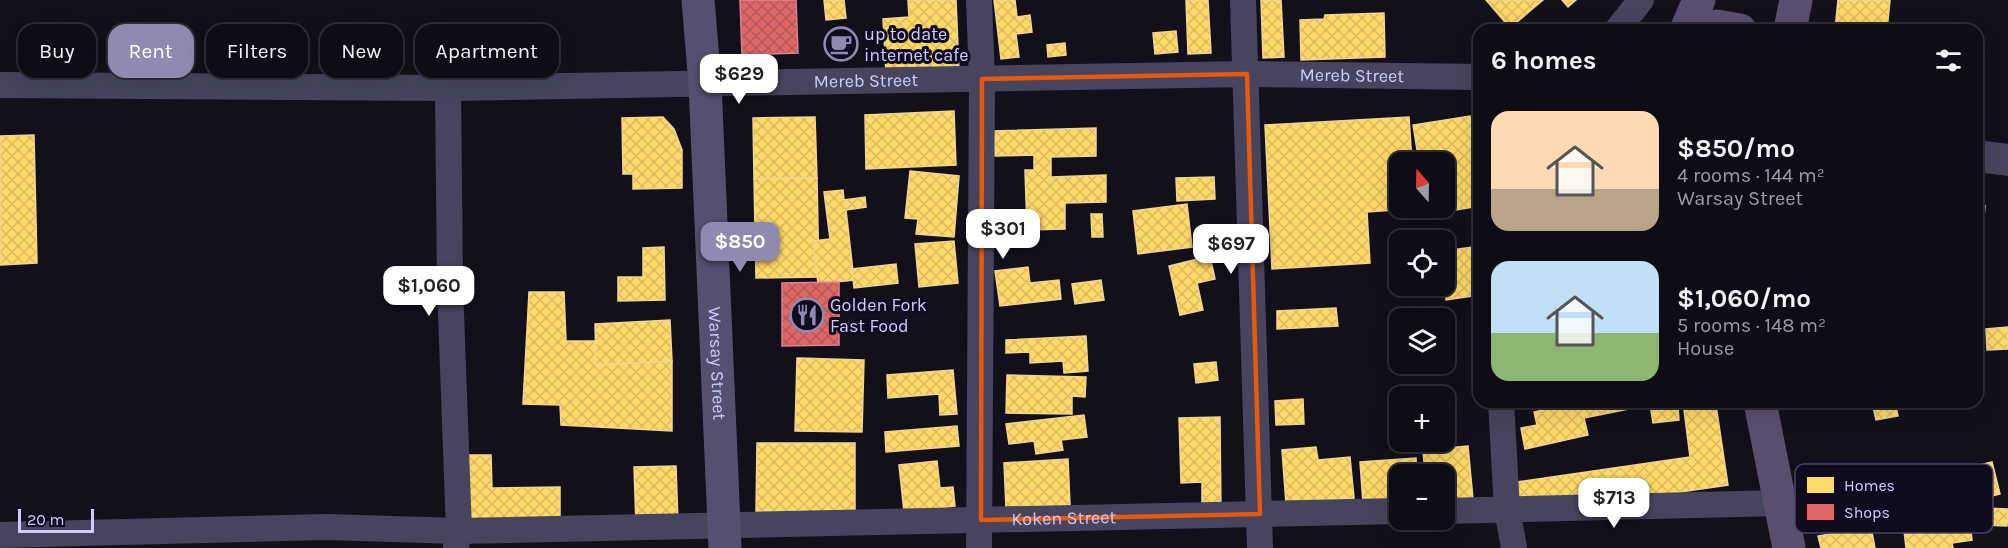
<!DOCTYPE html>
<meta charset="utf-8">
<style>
:root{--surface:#0e0c15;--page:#1c1a22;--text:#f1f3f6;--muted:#9b9ba0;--line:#2e2c34;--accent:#8e8ab0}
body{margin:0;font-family:Karla,sans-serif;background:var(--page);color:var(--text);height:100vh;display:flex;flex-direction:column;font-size:22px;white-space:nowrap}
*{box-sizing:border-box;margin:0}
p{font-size:20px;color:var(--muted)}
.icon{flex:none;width:33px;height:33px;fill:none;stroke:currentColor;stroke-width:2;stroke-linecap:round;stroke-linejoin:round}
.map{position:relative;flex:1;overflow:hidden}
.panel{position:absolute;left:1473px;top:24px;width:510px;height:384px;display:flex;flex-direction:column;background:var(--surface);border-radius:18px;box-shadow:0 6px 24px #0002,0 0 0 2px var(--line)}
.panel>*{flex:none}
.guide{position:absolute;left:18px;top:24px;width:570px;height:54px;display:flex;gap:12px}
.needle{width:39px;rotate:340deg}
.fabs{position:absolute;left:1389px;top:152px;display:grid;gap:12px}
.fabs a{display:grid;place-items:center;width:66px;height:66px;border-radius:12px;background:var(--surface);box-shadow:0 6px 24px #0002,0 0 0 2px var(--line);font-size:30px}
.scale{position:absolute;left:18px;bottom:15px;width:76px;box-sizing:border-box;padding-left:6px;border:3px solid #d1cbff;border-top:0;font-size:16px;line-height:21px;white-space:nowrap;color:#d1cbff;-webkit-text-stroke:4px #100c20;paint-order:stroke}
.price{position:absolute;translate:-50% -51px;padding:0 14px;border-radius:12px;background:#fff;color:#222;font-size:20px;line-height:39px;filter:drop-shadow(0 2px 3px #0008)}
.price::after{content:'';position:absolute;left:50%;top:36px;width:18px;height:14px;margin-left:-9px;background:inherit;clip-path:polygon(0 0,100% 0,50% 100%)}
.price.current{background:var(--accent);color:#fff}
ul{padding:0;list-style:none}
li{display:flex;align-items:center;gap:18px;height:150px;padding:0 18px}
li span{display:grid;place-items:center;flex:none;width:168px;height:120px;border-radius:18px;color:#555}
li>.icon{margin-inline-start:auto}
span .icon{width:72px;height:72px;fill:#fffc;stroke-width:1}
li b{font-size:26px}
h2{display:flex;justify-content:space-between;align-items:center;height:72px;padding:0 18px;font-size:26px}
.tag{padding:0 21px;border-radius:18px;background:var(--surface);box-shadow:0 6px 24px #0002,0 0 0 2px var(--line);font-size:21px;line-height:54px}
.tag.current{background:var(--accent);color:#fff}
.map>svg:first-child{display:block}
.homes{fill:url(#homes-cross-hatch);stroke:#f1d594;stroke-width:1.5}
.shops{fill:url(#shops-cross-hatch);stroke:#dc8494;stroke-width:1.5}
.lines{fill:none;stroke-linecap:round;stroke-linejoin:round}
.minor{stroke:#46455d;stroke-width:26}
.tertiary{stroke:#46455d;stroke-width:32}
.secondary{stroke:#545170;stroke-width:33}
.primary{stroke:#5a4e6e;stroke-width:33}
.marked{fill:none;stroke:#e8590c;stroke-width:4.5;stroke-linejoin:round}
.labels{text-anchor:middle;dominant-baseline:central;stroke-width:6;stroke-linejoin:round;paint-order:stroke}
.poi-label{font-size:18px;fill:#d1cbff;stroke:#100c20;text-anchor:start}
.street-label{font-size:18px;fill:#d1cbff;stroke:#100c20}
.key{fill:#100c20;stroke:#4a4563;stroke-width:1.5}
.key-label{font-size:16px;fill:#d1cbff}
</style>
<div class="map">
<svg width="2008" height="548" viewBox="0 0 2008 548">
<defs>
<pattern id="homes-cross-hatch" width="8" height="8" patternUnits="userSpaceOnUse" patternTransform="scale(1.5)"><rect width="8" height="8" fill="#ffd966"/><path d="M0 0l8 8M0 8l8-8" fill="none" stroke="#d9ba61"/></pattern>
<pattern id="shops-cross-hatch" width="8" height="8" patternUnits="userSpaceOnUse" patternTransform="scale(1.5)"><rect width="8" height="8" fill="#e06666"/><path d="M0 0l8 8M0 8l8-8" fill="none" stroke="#b05a5e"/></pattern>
</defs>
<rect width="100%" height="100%" fill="#13101c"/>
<!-- homes -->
<g class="homes">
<polygon points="824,0 844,0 846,18 826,20"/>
<polygon points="908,0 956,0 959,70 886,74 883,19 909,17"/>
<polygon points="994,0 1015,0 1017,17 1030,15 1032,32 1016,34 1019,57 1001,59"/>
<polygon points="1186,0 1208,0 1211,53 1188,54"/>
<polygon points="1261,0 1281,0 1284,57 1263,58"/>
<polygon points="1486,0 1543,0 1510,28"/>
<polygon points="1562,0 1576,0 1568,7"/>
<polygon points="1838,0 1890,0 1887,30 1835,30"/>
<polygon points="1384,13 1385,57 1301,60 1300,20 1324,19 1325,15"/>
<polygon points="1890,24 1907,26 1906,30 1889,30"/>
<polygon points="1176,31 1178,52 1155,54 1153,33"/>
<polygon points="1065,43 1066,55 1048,57 1047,45"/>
<polygon points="954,111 956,165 866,169 865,115"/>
<polygon points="1470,116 1479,173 1479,206 1443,212 1444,162 1419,162 1413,125"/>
<polygon points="663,117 674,129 682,150 682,188 633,189 633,174 623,174 622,118"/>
<polygon points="815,117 817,178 754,179 753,118"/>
<polygon points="1409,117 1412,162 1400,162 1400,168 1392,168 1394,210 1367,212 1370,263 1272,269 1265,125"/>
<polygon points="1096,128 1096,156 1051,157 1051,177 1106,175 1106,202 1065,203 1065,229 1027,230 1025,170 1034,170 1034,155 995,156 994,131"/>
<polygon points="34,135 37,263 0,265 0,136"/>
<polygon points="910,171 959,176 954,237 916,234 918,219 905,218"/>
<polygon points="1214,177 1215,199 1177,201 1176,178"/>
<polygon points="817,178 819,277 756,278 754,179"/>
<polygon points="843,190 844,200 865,197 866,207 846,210 854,280 818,284 813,241 830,239 824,192"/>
<polygon points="1187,204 1192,247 1138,254 1133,211"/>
<polygon points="1977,205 1985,206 1978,282 1977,282"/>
<polygon points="1091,214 1102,214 1103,237 1092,237"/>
<polygon points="954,241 958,283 919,287 915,244"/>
<polygon points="664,247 665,300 618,301 618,277 643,277 643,248"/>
<polygon points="1473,247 1479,295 1446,300 1444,251"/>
<polygon points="1400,254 1400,285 1399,285 1390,258"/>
<polygon points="1210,256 1215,279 1197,283 1203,310 1180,315 1169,266"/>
<polygon points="896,264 898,283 854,288 852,269"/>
<polygon points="1028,267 1030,283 1059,280 1061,299 1000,306 995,271"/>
<polygon points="1101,280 1104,300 1075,304 1072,284"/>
<polygon points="529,292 564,292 566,341 595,341 596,365 672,361 672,431 561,425 560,405 523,404"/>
<polygon points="1336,308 1338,326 1277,329 1277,311"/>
<polygon points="670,320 672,361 596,365 595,324"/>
<polygon points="2008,327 2008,349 1987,350 1986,329"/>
<polygon points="1086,336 1088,371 1064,373 1063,361 1030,363 1030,352 1006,353 1006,340"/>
<polygon points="797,358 864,360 862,432 795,431"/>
<polygon points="1216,362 1218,380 1196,383 1194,364"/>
<polygon points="953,370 957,414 940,415 939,394 888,398 887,375"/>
<polygon points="1007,375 1086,377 1085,397 1072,396 1072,414 1006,413"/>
<polygon points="1303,399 1304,424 1276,425 1275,401"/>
<polygon points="1564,402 1637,402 1639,407 1584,418 1588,435 1525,449 1521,428 1537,425 1534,412 1565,405"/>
<polygon points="1872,402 1895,402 1898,416 1876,420"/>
<polygon points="1716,405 1728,485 1522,515 1517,482 1690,457 1684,410"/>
<polygon points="1678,408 1679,420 1653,423 1651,411"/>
<polygon points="1084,415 1087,437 1061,440 1063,450 1036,454 1034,441 1009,444 1006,424"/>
<polygon points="1220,417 1221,516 1202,517 1202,482 1181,483 1179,418"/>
<polygon points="957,426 959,446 886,452 885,432"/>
<polygon points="757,443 855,443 855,512 756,512"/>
<polygon points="1468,446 1473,499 1444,502 1444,474 1425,474 1423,450"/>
<polygon points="1316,447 1318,460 1350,457 1354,498 1286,504 1282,450"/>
<polygon points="464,455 491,455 492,488 560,487 560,524 464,525"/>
<polygon points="1416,458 1417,474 1400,474 1400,514 1364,517 1360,462"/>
<polygon points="1068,459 1070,505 1006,508 1004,463"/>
<polygon points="937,461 940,488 953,487 955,506 904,512 899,465"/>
<polygon points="1992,462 2000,494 1930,512 1922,479"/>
<polygon points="676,466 678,523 636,525 634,467"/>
<polygon points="1985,508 2008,509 2007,526 1984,525"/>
<polygon points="1969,512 1972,540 1952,543 1953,548 1906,548 1903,521"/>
<polygon points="1871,527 1875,548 1821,548 1818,536"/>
</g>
<!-- shops -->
<g class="shops">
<polygon points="740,0 796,0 798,53 742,55"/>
<polygon points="839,282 839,345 782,346 782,283"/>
</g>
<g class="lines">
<!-- minor -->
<g class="minor">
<polyline points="1243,0 1260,548"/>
<polyline points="1617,30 1641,0"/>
<path id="s1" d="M 0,85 L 448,88 L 1247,74 L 1479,77"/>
<polyline points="448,88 450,286 459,531 456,546"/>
<polyline points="1501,402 1507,509 1514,548"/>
<polyline points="1444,511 1782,503"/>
<path id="s2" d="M 0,535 L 326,527 L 459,531 L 1400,511"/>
<polyline points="979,548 982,79 979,0"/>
</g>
<!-- tertiary -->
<polyline class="tertiary" points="1977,156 2008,160"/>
<!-- secondary -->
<path class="secondary" id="s3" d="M 698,0 L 705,84 L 725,548"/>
<!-- primary -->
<g class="primary">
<polyline points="1686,30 1699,0"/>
<polyline points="1699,30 1717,26 1740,30"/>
<polyline points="1790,30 1796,0"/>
<polyline points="1760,402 1789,548"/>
</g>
</g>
<!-- marked area -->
<path class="marked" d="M 1247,74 L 1260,514 L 981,520 L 982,79 Z"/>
<!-- icons -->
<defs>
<symbol id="cafe-ring" viewBox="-11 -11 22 22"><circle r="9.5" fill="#100c20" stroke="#8e8ab0" stroke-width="1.5"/><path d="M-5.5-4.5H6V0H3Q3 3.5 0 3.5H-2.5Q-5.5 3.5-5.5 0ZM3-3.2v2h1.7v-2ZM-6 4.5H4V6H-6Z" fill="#8e8ab0"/></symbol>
<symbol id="restaurant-ring" viewBox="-11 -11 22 22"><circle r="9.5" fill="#100c20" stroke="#8e8ab0" stroke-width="1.5"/><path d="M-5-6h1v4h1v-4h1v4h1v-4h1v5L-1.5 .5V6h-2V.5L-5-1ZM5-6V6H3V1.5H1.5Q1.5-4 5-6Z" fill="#8e8ab0"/></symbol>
</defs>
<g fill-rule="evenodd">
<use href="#cafe-ring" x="822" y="25" width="38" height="38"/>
<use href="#restaurant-ring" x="788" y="296" width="38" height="38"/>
</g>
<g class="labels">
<!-- poi labels -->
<g class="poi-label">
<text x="864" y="34">up to date<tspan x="864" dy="21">internet cafe</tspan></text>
<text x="830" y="305">Golden Fork<tspan x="830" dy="21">Fast Food</tspan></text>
</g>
<!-- street labels -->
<g class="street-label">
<text stroke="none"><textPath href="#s1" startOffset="1352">Mereb Street</textPath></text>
<text stroke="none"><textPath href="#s1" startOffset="866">Mereb Street</textPath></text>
<text stroke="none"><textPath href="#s3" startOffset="364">Warsay Street</textPath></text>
<text stroke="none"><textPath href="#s2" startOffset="1064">Koken Street</textPath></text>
</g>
</g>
<!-- legend -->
<rect x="1795" y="464" width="198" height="69" rx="9" class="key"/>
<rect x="1807" y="477" width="27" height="16" fill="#ffd966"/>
<rect x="1807" y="504" width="27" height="16" fill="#e06666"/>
<g class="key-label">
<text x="1844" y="491">Homes</text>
<text x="1844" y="518">Shops</text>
</g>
</svg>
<div class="fabs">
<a><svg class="needle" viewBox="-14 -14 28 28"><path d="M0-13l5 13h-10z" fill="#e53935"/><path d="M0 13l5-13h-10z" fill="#9b9ba0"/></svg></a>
<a><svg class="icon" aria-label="locate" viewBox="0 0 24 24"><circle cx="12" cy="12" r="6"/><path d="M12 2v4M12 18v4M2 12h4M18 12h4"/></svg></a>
<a><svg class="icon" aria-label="layers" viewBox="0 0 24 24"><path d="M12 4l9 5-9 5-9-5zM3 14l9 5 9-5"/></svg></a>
<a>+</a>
<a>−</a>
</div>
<div class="scale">20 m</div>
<b class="price" style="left:739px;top:105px">$629</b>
<b class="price" style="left:1003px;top:260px">$301</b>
<b class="price current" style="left:740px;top:273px">$850</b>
<b class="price" style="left:1231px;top:275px">$697</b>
<b class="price" style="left:429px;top:317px">$1,060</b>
<b class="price" style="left:1614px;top:529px">$713</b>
<div class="guide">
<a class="tag">Buy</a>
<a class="tag current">Rent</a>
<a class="tag">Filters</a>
<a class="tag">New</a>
<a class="tag">Apartment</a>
</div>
<section class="panel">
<h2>6 homes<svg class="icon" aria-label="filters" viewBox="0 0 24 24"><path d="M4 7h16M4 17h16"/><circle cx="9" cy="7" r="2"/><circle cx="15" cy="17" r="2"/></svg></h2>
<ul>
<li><span style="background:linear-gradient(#ffd9b3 65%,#b9a48a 0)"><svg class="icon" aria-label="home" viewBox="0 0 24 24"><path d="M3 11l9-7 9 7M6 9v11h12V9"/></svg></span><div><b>$850/mo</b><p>4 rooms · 144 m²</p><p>Warsay Street</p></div></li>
<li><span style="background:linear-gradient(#bfe0f5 60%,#8fb573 0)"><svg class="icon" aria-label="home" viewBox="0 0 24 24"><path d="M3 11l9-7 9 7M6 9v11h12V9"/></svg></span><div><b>$1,060/mo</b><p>5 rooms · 148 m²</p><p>House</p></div></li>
</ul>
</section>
</div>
